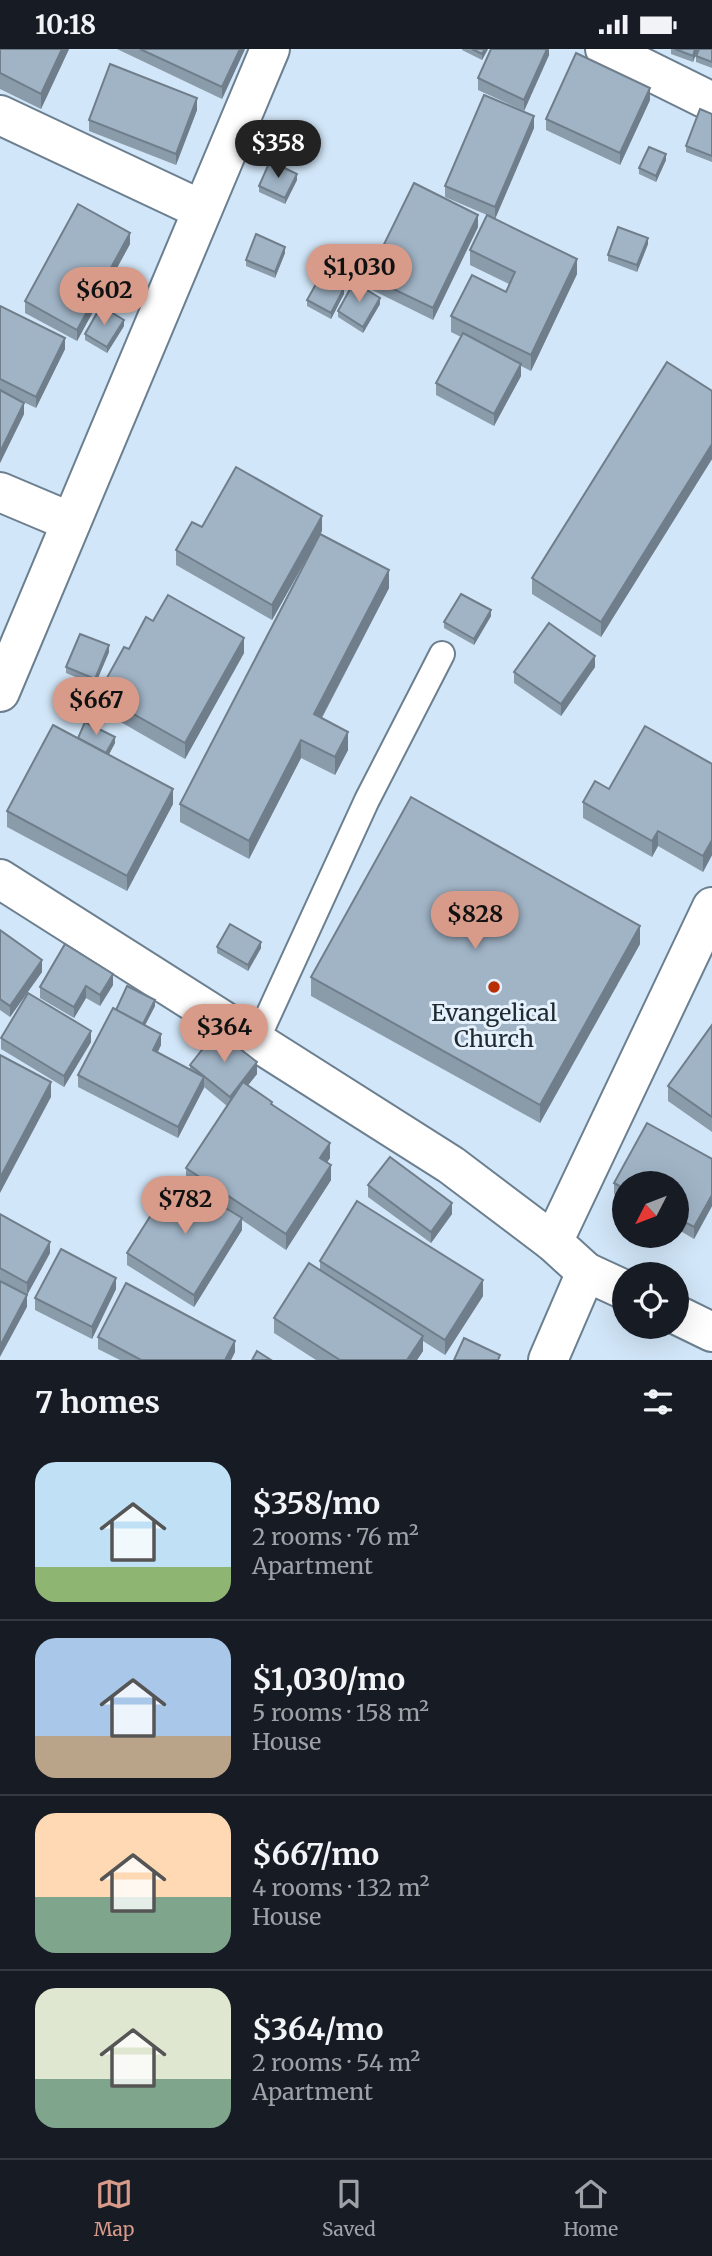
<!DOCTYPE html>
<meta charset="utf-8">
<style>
:root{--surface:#171b24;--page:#242831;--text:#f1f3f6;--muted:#9ea1a6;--line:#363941;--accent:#d89b8a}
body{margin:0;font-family:Merriweather,serif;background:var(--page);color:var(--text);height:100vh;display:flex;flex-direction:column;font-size:26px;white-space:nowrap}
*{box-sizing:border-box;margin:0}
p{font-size:23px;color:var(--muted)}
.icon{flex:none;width:38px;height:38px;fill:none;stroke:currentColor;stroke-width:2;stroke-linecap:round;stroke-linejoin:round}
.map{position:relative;height:1311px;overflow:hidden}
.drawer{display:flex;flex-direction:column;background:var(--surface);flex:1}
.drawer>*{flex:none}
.needle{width:46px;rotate:228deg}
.controls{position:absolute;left:612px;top:1122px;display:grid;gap:14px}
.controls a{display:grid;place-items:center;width:77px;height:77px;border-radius:50%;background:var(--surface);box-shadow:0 7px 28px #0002;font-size:35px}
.price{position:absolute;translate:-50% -60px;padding:0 16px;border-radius:24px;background:var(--accent);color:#111;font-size:23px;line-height:46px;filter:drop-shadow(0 2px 4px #0008)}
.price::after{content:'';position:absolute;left:50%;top:42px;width:21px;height:16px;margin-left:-10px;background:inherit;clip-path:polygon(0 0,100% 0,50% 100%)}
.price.active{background:#222;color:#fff}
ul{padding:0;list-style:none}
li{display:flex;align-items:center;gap:21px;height:175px;padding:0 35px}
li+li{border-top:2px solid var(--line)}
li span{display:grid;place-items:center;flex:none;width:196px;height:140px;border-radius:21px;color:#555}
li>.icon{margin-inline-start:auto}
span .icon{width:84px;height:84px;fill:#fffc;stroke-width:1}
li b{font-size:30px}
h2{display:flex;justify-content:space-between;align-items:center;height:84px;padding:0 35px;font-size:30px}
.status{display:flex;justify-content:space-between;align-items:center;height:49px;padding:0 35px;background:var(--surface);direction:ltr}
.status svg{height:19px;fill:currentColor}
.tabs{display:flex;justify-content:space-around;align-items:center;height:98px;border-top:2px solid var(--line);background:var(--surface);font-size:19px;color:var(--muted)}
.tabs a{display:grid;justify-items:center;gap:4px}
.tabs .active{color:var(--accent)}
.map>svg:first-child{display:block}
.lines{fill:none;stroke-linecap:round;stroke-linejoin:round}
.service-casing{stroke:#6c7f8f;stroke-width:28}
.minor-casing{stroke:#6c7f8f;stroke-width:42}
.service{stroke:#fff;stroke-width:24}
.minor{stroke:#fff;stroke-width:38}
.wall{fill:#8a9baa}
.shaded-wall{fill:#707e8b}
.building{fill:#a0b4c6;stroke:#707e8b;stroke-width:2}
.poi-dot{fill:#b92f06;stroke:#e5f2fd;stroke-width:2.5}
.labels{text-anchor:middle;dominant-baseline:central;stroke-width:6;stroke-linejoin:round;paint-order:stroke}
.poi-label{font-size:23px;fill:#222a31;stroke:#e5f2fd}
</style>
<div class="status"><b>10:18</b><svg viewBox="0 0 49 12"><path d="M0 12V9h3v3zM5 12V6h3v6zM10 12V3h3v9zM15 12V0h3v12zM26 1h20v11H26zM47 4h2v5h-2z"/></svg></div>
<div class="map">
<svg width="712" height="1311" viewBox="0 0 712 1311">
<rect width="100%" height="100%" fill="#d1e6f8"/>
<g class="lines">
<defs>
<polyline id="service" points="256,993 367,751 442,605"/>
<g id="minor">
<polyline points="605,0 712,53"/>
<polyline points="0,66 202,161"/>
<polyline points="0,443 71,473"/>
<polyline points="0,643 270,0"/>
<polyline points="0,830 451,1116 553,1193 586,1223 625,1241"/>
<polyline points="553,1193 712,858"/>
<polyline points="677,1266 712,1283"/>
<polyline points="548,1311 586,1223"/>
</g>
</defs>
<!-- service casing -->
<use href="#service" class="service-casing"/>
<!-- minor casing -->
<use href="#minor" class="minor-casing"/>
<!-- service -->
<use href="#service" class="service"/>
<!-- minor -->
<use href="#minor" class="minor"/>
</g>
<!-- wall -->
<g class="wall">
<polygon points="0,0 69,0 41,60 0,40"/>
<polygon points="117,0 245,0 222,50"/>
<polygon points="462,0 488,0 482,11 462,1"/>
<polygon points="549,0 549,6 524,62 478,41 478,29"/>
<polygon points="671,0 698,0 693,13 671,5"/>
<polygon points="712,0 712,19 696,13 696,7"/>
<polygon points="650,51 620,116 546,81 546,70"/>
<polygon points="197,61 176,116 89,82 89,71"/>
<polygon points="712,65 712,113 686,103 686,97"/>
<polygon points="534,79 495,170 577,225 531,322 521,317 521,327 494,377 436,346 436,334 461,288 451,283 451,267 506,243 509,235 470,216 470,201 487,166 445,148 445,137"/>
<polygon points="666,111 656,133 639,125 639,119"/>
<polygon points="297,131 285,155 259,143 259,137"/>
<polygon points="478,178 433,271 368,239 368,228"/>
<polygon points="130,195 77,292 25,264 25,252"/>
<polygon points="648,195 637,223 608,212 608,206"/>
<polygon points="285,204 275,229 246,217 246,211"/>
<polygon points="344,245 331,270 307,257 307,251"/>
<polygon points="380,255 363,284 338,268 338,262"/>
<polygon points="0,257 65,300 36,359 11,347 24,365 0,414"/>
<polygon points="124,277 107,304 85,291 85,285"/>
<polygon points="712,342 712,410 601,588 532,545 532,529"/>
<polygon points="202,478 322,482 320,485 389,539 322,669 348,701 335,726 301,709 249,810 180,773 180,755 312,500 272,571 176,516 176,501"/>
<polygon points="491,567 474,596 444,579 444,573"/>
<polygon points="129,600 244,604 185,710 98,660 98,645"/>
<polygon points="109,603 95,636 66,624 66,618"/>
<polygon points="595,618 561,667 514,634 514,623"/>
<polygon points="78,689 115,694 109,705 173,755 127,842 7,778 7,762"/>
<polygon points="712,715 712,806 703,823 658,797 652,808 583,769 583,753 609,740"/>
<polygon points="0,881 42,923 10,968 0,961"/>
<polygon points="640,895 540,1074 311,947 311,928"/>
<polygon points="217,898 261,899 248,922 217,904"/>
<polygon points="113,936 100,957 86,949 74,969 40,949 40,938"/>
<polygon points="155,957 145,976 161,996 158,1003 190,1021 190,1016 257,1025 248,1036 272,1055 330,1109 327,1113 331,1131 286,1201 242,1171 242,1181 194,1258 127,1216 127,1204 186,1134 186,1119 227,1057 204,1038 178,1089 78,1038 78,1026"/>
<polygon points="712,976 712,1083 668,1052 668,1037"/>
<polygon points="1,989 91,993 64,1038 1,1000"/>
<polygon points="712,1110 712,1157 694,1190 677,1180 677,1134 625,1134 625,1151 614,1145 614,1134"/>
<polygon points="368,1136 452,1165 431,1194 368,1148"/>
<polygon points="0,1165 50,1204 27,1246 0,1231"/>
<polygon points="320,1212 483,1247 445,1306 423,1292 423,1302 417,1311 316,1311 274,1284 274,1269 320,1221"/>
<polygon points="116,1240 92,1290 35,1261 35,1249"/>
<polygon points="98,1288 235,1303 231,1311 120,1311 98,1300"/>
</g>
<!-- shaded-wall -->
<g class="shaded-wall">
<polygon points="62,0 69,0 41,60 41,45"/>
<polygon points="240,0 245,0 222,50 222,38"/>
<polygon points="485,0 488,0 482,11 482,5"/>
<polygon points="547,0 549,0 549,6 524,62 524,51"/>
<polygon points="695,0 698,0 693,13 693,7"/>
<polygon points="650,39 650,51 620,116 620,104"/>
<polygon points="197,49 197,61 176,116 176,105"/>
<polygon points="534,67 534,79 495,170 495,158"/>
<polygon points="666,105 666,111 656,133 656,127"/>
<polygon points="297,125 297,131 285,155 285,149"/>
<polygon points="478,166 478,178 433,271 433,259"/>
<polygon points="130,184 130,195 77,292 77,281"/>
<polygon points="648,189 648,195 637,223 637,216"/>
<polygon points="285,198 285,204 275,229 275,223"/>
<polygon points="577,210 577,225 531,322 531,306"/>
<polygon points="344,239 344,245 331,270 331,264"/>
<polygon points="380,249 380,255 363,284 363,278"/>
<polygon points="124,271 124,277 107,304 107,298"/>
<polygon points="65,289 65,300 36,359 36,348"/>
<polygon points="521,315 521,327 494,377 494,365"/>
<polygon points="24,354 24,365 0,414 0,403"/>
<polygon points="712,395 712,410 601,588 601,573"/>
<polygon points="322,467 322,482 272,571 272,556"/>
<polygon points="389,521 389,539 314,683 314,665"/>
<polygon points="491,561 491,567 474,596 474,590"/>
<polygon points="244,589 244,604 185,710 185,694"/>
<polygon points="109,596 109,603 95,636 95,630"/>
<polygon points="595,607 595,618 561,667 561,655"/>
<polygon points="348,683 348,701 335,726 335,708"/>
<polygon points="115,688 115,694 104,715 104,709"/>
<polygon points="301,691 301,709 249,810 249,792"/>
<polygon points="173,740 173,755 127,842 127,827"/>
<polygon points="658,782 658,797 652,808 652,792"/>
<polygon points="712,791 712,806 703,823 703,807"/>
<polygon points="640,877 640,895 540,1074 540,1056"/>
<polygon points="261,893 261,899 248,922 248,916"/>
<polygon points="42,911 42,923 10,968 10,957"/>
<polygon points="113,925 113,936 100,957 100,946"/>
<polygon points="86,937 86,949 74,969 74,958"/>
<polygon points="155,951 155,957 142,982 142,976"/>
<polygon points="91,982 91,993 64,1038 64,1027"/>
<polygon points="161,985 161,996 153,1012 153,1001"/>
<polygon points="257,1013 257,1025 230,1059 230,1048"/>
<polygon points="204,1028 204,1039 178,1089 178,1078"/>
<polygon points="51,1033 51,1048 0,1144 0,1129"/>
<polygon points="330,1094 330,1109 320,1124 320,1109"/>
<polygon points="331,1116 331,1131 286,1201 286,1185"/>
<polygon points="712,1146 712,1157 694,1190 694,1178"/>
<polygon points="452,1154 452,1165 431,1194 431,1183"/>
<polygon points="242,1169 242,1181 194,1258 194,1246"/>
<polygon points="50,1193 50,1204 27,1246 27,1234"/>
<polygon points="116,1229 116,1240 92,1290 92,1278"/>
<polygon points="483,1231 483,1247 445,1306 445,1291"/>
<polygon points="27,1246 27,1258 0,1308 0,1297"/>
<polygon points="423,1287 423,1302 417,1311 407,1311"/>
<polygon points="235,1292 235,1303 231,1311 225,1311"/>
</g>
<!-- building -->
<g class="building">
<polygon points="0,0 62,0 41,45 0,24"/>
<polygon points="140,0 240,0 222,38"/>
<polygon points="472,0 485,0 482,5"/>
<polygon points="491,0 547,0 524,51 478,29"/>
<polygon points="675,0 695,0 693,7"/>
<polygon points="699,0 712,0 712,13 696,7"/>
<polygon points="576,4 650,39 620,104 546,70"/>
<polygon points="110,15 197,49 176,105 89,71"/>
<polygon points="484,46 534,67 495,158 445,137"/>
<polygon points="700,60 712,65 712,107 686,97"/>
<polygon points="649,98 666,105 656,127 639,119"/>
<polygon points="270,112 297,125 285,149 259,137"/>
<polygon points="414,134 478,166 433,259 368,228"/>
<polygon points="78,155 130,184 77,281 25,252"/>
<polygon points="487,166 577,210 531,306 451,267 472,226 506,243 515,223 470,201"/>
<polygon points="618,178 648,189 637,216 608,206"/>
<polygon points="256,185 285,198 275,223 246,211"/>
<polygon points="321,226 344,239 331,264 307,251"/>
<polygon points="354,233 380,249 363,278 338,262"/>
<polygon points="0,257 65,289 36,348 0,330"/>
<polygon points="101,257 124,271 107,298 85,285"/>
<polygon points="463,284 521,315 494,365 436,334"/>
<polygon points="667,313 712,342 712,395 601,573 532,529"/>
<polygon points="0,341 24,354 0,403"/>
<polygon points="236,418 322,467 272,556 176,501 192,473 202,478"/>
<polygon points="320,485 389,521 314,665 348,683 335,708 301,691 249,792 180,755"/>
<polygon points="461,545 491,561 474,590 444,573"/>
<polygon points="168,546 244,589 185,694 98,645 124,598 129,600 146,568 153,572"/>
<polygon points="549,574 595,607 561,655 514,623"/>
<polygon points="80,585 109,596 95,630 66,618"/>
<polygon points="85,673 115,688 106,704 78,689"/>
<polygon points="53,676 173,740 127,827 7,762"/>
<polygon points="645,677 712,715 712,791 703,807 658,782 652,792 583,753 595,732 609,740"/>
<polygon points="411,748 640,877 540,1056 311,928"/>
<polygon points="230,875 261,893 248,916 217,898"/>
<polygon points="0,881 42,911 10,957 0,950"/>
<polygon points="65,895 113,925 100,946 86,937 74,958 40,938"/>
<polygon points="127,937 155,951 143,975 116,961"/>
<polygon points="28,944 91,982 64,1027 1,989"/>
<polygon points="113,959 161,985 153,1001 204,1028 178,1078 78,1026"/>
<polygon points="712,976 712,1068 668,1037"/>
<polygon points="217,982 257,1013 230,1048 190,1016"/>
<polygon points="0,1006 51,1033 0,1129"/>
<polygon points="243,1033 272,1053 271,1055 330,1094 320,1109 331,1116 286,1185 186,1119"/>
<polygon points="647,1074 712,1110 712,1146 694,1178 677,1169 677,1134 625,1134 625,1140 614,1134"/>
<polygon points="390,1108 452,1154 431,1183 368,1136"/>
<polygon points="175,1128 242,1169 194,1246 127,1204"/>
<polygon points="357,1152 483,1231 445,1291 320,1212"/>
<polygon points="0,1165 50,1193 27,1234 0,1219"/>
<polygon points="61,1200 116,1229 92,1278 35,1249"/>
<polygon points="309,1214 423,1287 407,1311 340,1311 274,1269"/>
<polygon points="0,1232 27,1246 0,1297"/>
<polygon points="126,1234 235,1292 225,1311 141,1311 98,1288"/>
<polygon points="464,1289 500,1306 498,1311 454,1311"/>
<polygon points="257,1302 271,1311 252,1311"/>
</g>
<!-- markers -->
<circle class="poi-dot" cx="494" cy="938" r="7"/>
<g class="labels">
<!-- poi labels -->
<g class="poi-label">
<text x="494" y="963">Evangelical<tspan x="494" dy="26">Church</tspan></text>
</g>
</g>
</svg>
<div class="controls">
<a><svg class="needle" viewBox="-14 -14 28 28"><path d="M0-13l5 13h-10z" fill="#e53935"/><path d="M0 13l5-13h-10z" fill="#9ea1a6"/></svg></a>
<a><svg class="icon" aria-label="locate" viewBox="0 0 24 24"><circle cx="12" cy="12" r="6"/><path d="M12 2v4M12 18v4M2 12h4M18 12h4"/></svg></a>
</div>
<b class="price active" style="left:278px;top:131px">$358</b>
<b class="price" style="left:359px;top:255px">$1,030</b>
<b class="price" style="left:104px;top:278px">$602</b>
<b class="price" style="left:96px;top:688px">$667</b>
<b class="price" style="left:475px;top:902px">$828</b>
<b class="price" style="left:224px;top:1015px">$364</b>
<b class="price" style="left:185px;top:1187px">$782</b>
</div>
<section class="drawer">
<h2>7 homes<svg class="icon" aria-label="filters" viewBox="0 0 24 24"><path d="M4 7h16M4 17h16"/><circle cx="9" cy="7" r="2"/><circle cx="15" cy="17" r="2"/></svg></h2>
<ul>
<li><span style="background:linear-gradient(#bfe0f5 75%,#8fb573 0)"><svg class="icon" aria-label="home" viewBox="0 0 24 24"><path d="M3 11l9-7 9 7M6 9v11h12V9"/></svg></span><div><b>$358/mo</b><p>2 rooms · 76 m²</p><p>Apartment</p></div></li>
<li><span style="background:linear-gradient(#a9c7e8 70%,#b9a48a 0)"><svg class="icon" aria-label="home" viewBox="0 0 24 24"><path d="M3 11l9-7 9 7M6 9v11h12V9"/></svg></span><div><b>$1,030/mo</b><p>5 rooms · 158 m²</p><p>House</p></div></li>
<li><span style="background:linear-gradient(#ffd9b3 60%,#7fa58c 0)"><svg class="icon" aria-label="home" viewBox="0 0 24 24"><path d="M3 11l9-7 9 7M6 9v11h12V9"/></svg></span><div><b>$667/mo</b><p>4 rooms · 132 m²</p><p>House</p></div></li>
<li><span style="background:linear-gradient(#dfe7d0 65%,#7fa58c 0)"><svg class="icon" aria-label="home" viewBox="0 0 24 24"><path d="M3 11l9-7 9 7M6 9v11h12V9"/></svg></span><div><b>$364/mo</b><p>2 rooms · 54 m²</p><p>Apartment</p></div></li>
</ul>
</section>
<nav class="tabs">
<a class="active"><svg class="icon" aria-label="map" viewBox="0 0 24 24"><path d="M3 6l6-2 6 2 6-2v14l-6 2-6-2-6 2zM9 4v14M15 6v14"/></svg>Map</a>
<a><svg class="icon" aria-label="saved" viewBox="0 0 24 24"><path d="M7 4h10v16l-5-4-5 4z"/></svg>Saved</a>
<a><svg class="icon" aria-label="home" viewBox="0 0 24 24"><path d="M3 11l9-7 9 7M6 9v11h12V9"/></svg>Home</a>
</nav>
